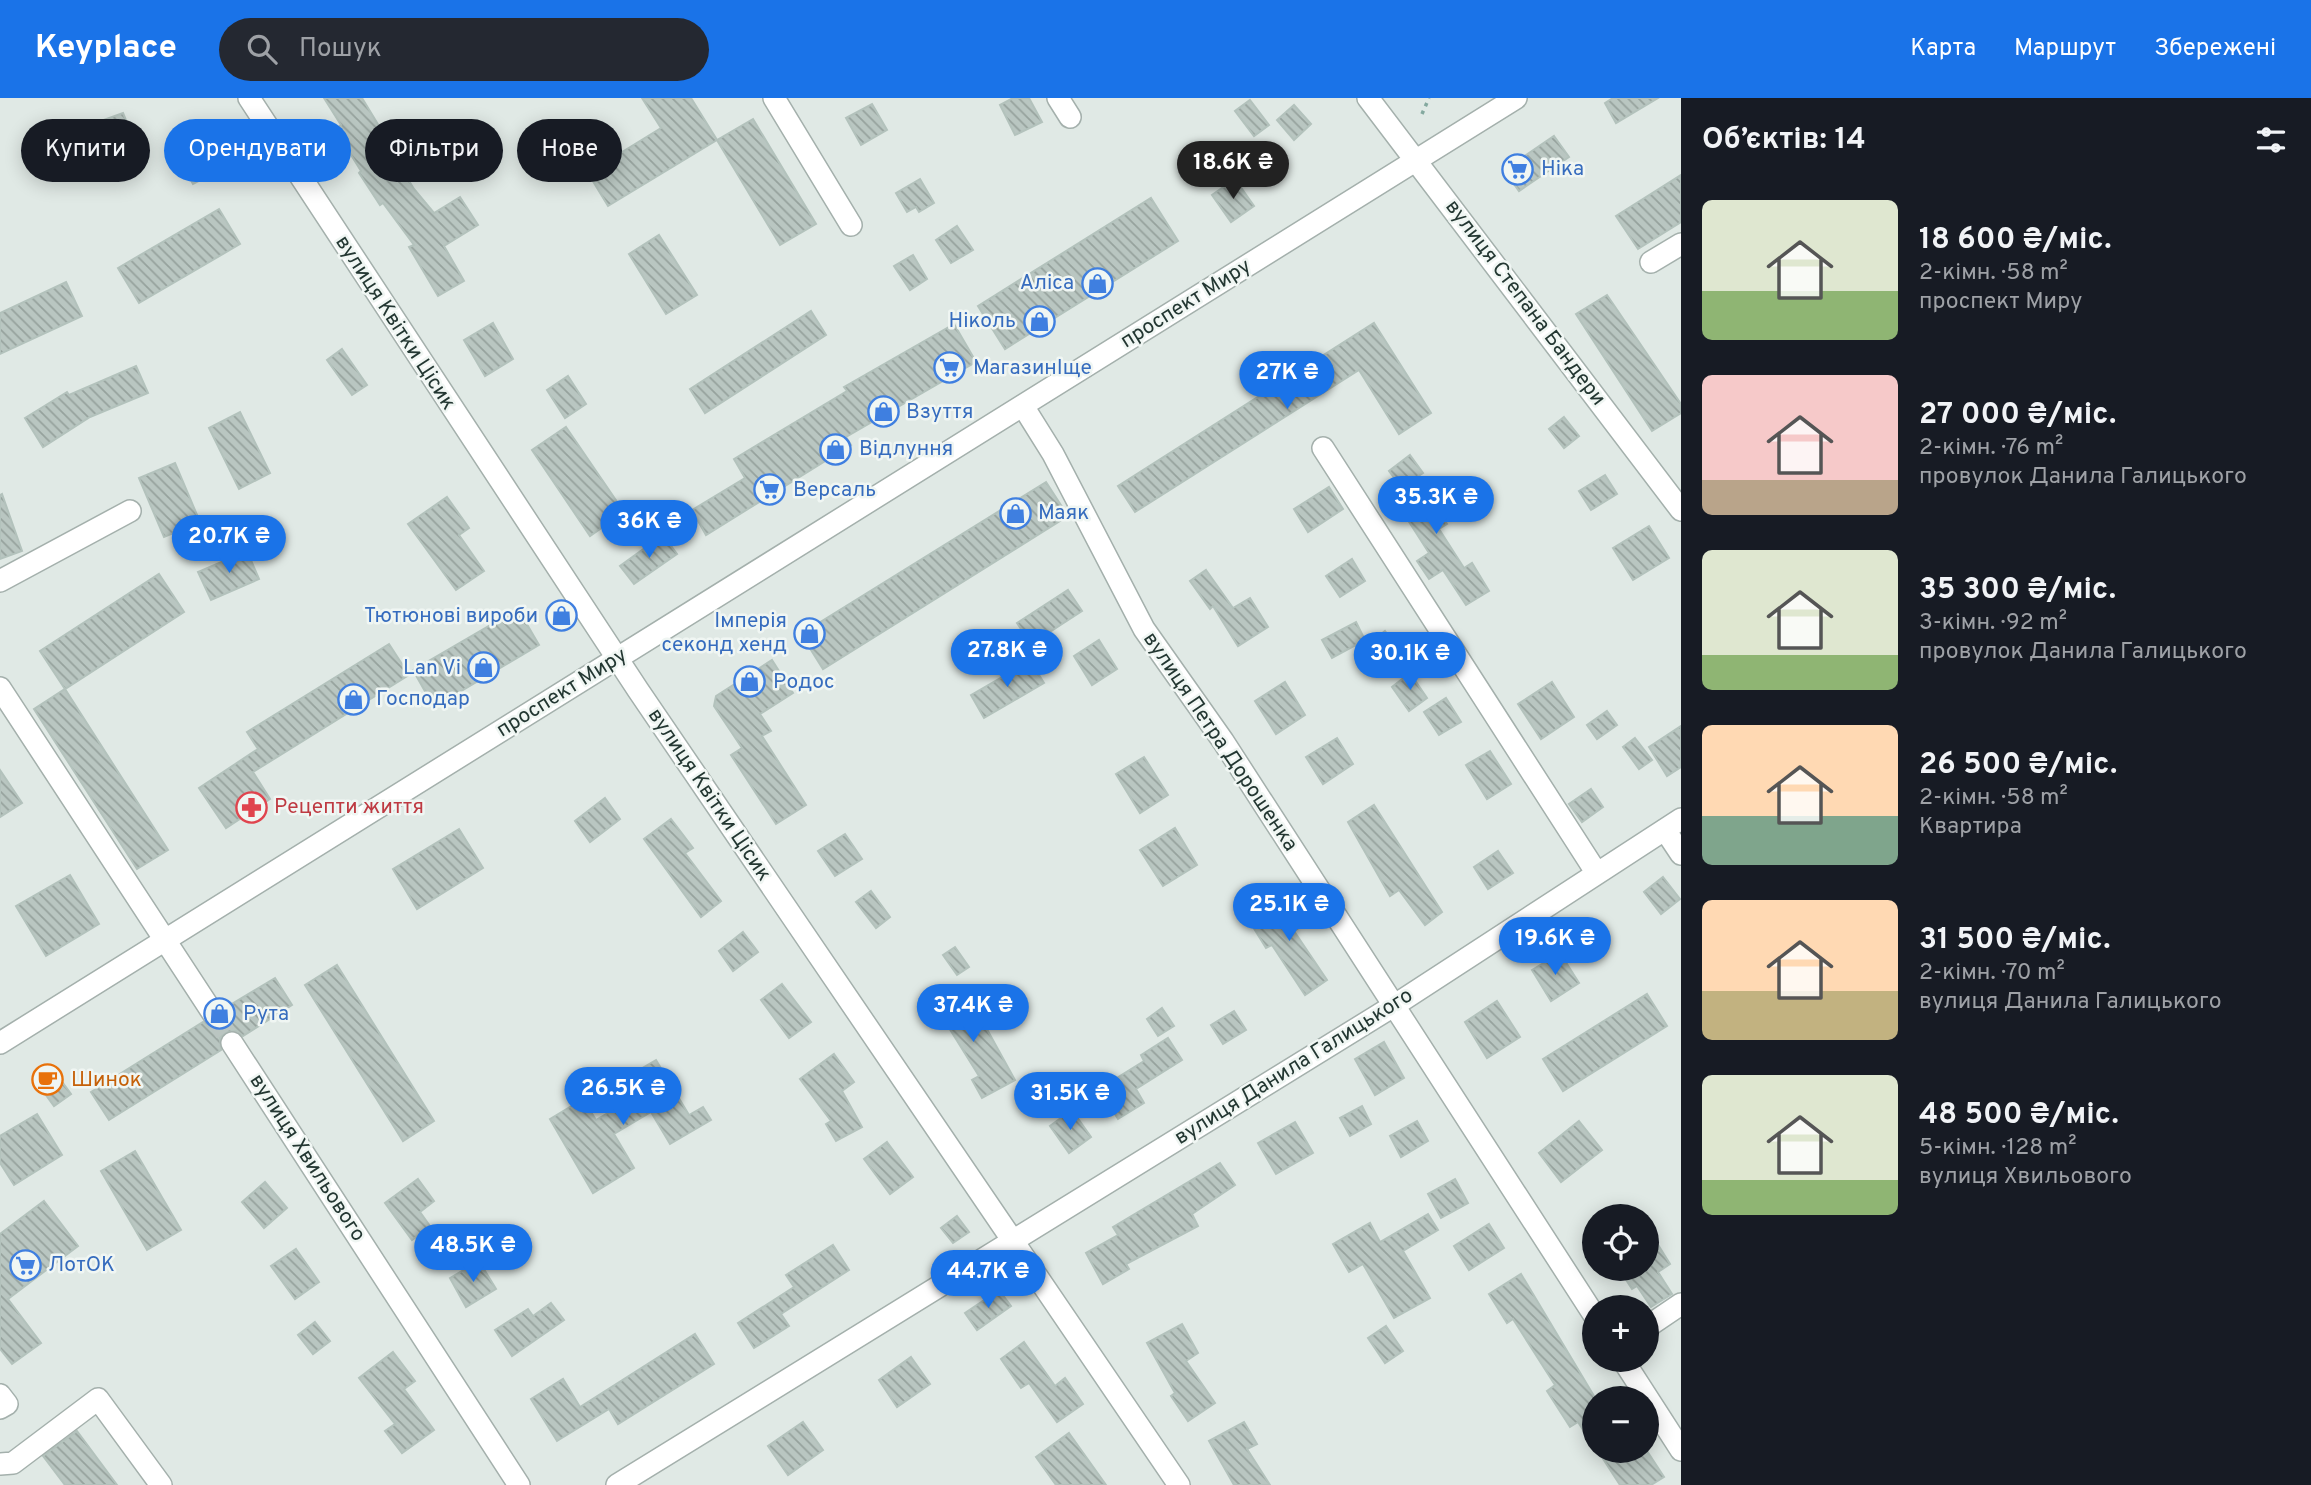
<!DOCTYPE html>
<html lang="uk">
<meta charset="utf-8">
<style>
:root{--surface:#171b24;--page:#242831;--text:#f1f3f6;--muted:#9ea1a6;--accent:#1a73e8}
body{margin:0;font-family:Overpass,sans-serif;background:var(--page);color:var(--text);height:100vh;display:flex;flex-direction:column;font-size:26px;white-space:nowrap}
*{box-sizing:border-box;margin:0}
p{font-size:23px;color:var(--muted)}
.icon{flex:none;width:38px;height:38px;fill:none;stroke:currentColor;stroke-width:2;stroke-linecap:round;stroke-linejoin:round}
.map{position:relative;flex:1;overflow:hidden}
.panel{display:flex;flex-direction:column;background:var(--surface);width:630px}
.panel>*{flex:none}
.hud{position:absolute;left:21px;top:21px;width:665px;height:63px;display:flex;gap:14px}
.fabs{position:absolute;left:1582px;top:1106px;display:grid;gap:14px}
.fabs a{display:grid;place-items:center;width:77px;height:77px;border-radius:50%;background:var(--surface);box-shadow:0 4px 18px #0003;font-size:35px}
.price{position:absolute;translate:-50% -60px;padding:0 16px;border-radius:24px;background:var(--accent);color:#fff;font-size:23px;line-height:46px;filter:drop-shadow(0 2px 4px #0008)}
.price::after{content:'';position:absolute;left:50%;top:42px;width:21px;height:16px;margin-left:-10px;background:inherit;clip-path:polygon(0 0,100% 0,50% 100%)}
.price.selected{background:#222;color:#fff}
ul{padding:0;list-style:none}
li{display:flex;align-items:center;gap:21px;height:175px;padding:0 21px}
li span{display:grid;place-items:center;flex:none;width:196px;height:140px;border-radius:10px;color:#555}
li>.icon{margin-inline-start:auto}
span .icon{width:84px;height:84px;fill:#fffc;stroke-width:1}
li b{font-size:30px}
h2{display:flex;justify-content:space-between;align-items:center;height:84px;padding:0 21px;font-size:30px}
.tag{padding:0 24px;border-radius:32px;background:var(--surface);box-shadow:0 4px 18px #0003;font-size:24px;line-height:63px}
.tag.selected{background:var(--accent);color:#fff}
header{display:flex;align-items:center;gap:42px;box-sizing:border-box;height:98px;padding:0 35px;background:var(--accent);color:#fff}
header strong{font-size:33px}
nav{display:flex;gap:38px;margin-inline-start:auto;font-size:24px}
.search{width:490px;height:63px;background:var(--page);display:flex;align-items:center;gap:18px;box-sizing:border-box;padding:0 24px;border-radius:38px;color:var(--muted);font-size:26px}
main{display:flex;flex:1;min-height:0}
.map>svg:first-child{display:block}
.building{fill:url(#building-back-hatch);stroke:#b3c2bc;stroke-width:2}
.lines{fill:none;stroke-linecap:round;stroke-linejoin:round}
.minor-tunnel{stroke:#bac5c1;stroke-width:21;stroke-dasharray:21 10;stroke-linecap:butt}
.minor-casing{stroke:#a4b0ac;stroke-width:24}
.path{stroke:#84a99f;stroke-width:3.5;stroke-dasharray:3.5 5;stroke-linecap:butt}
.minor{stroke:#fff;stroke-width:21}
.labels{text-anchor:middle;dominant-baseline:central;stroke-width:5;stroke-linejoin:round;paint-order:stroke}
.shop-label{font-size:21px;fill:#366cbe;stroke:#f0f6f3;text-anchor:start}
.street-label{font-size:21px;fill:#233732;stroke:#f0f6f3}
.health-label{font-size:21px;fill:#be3a42;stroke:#f0f6f3;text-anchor:start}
.food-label{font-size:21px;fill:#c56008;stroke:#f0f6f3;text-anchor:start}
</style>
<header>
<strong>Keyplace</strong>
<div class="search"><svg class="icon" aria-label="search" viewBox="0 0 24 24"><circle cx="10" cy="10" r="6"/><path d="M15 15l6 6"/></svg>Пошук</div>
<nav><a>Карта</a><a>Маршрут</a><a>Збережені</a></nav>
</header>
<main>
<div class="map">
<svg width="1681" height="1387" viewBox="0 0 1681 1387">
<defs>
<pattern id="building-back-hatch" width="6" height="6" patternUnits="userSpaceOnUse" patternTransform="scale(1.75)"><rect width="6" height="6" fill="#b9c6c1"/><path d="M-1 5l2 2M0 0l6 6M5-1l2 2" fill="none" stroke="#96a29d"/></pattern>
</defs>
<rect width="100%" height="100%" fill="#e0e9e5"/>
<!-- building -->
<g class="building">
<polygon points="324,0 362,0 382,33 379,35 414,91 434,115 460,99 478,127 444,148 464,183 438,198 409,149 414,147 383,105 380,107 359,75 361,73 335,31 341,27"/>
<polygon points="642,0 691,0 717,42 608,108 588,75 661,30"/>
<polygon points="1013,0 1029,0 1042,24 1015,37 1000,7"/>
<polygon points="1613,0 1658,0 1616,25 1605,5"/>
<polygon points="1250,2 1269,27 1254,38 1235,13"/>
<polygon points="872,6 887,32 861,47 846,20"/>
<polygon points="1294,7 1311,26 1294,42 1277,22"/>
<polygon points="123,15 134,42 92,58 81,30"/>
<polygon points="753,21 816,126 780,147 717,42"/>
<polygon points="194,37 216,74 193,86 172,49"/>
<polygon points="1554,38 1569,59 1519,93 1504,72"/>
<polygon points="1681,77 1681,124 1638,151 1616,118"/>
<polygon points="920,81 934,105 919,114 916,109 907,114 896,95"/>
<polygon points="1235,81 1254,108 1231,124 1212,97"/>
<polygon points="1151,100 1178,143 1005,251 978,208"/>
<polygon points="219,111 240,146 139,205 118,170"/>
<polygon points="957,128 973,152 951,165 936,142"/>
<polygon points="659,137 697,197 666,216 629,156"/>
<polygon points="913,157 927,181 910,192 894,168"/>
<polygon points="66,184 82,218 0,256 0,215"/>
<polygon points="1607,197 1681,306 1681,315 1652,333 1576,216"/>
<polygon points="811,213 826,237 705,315 690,291"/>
<polygon points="493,225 513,261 485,278 464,242"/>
<polygon points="1374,225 1431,315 1399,336 1359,272 1135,414 1118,388"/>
<polygon points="954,226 976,264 846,339 851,347 706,437 692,412 745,380 734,361 847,293 844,289"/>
<polygon points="342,251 367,287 352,297 327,262"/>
<polygon points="136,268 148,295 90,319 43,349 25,320 67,294 69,297"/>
<polygon points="568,278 586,306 565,320 547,292"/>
<polygon points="240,314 270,375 239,391 209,330"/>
<polygon points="1564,319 1579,338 1564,350 1549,331"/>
<polygon points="566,329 624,414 590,438 532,352"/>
<polygon points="1410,357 1423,375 1417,379 1447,426 1439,431 1464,470 1472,465 1489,493 1466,507 1443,472 1429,481 1417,463 1429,455 1406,419 1418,412 1389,373"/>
<polygon points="175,365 200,424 164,439 139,380"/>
<polygon points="1605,377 1617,396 1591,412 1579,393"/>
<polygon points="1046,384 1068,418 823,571 801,536"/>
<polygon points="1329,389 1343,411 1308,434 1294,411"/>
<polygon points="2,396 22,453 0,461 0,397"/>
<polygon points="447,399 469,430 459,437 484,473 456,492 408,426"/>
<polygon points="1649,428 1669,460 1633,482 1613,450"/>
<polygon points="663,437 677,456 634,486 620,468"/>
<polygon points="247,453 259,481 211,502 198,474"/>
<polygon points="1352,461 1365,483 1340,499 1326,478"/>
<polygon points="1206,472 1233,510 1250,500 1268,529 1238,548 1213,508 1210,511 1190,483"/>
<polygon points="159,476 184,514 65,591 40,553"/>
<polygon points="1068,492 1082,513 1031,546 1017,525"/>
<polygon points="518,511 539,547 434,609 413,572"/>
<polygon points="1356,524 1365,542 1332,560 1322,542"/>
<polygon points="1385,533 1404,557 1389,569 1370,545"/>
<polygon points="1099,542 1117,571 1092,587 1074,558"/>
<polygon points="389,546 409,577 253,674 270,701 226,730 199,690 258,651 247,634"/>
<polygon points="772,562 793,595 760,616 771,633 762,638 806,707 776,726 731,657 742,650 714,608 716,598"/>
<polygon points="1030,563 1044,585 984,620 971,597"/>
<polygon points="1410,575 1427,600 1409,613 1392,589"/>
<polygon points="1285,584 1305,617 1276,636 1255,603"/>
<polygon points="1552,584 1574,619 1541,641 1518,606"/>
<polygon points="65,591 168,752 137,771 34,611"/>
<polygon points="1446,600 1461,624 1439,637 1424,614"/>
<polygon points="1607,613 1617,627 1597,641 1587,627"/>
<polygon points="1681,628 1681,669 1667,678 1649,649"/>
<polygon points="1337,640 1353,666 1323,686 1306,659"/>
<polygon points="1635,640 1652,662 1639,671 1623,649"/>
<polygon points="1490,653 1511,686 1487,701 1466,667"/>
<polygon points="1144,659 1168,697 1140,715 1116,676"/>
<polygon points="0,672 22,705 0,719"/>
<polygon points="1591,691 1603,709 1582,724 1569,706"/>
<polygon points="605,700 620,721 590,744 575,723"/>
<polygon points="1374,707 1442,814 1425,827 1399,792 1390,798 1348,724"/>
<polygon points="671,721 693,750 685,755 721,803 701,819 644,741"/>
<polygon points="1175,730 1197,767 1163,788 1140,752"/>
<polygon points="459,731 483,770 417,811 393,771"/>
<polygon points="845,736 862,761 835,778 818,753"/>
<polygon points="1498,753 1513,775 1488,791 1474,769"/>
<polygon points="70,777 99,826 46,858 16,808"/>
<polygon points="1663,779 1680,801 1661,816 1644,794"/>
<polygon points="871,793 890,819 876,830 856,804"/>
<polygon points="1291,798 1307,825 1294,833 1327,882 1305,897 1272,847 1266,850 1250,824"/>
<polygon points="743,834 758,854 733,873 719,853"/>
<polygon points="955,849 969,869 957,877 943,857"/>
<polygon points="1560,855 1579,885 1551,903 1532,872"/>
<polygon points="337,867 434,1023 403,1043 305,887"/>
<polygon points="275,880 292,907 243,938 237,933 225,934 220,940 221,952 109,1022 91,994 203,924 209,929 221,928 226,922 225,910"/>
<polygon points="782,886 811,924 789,940 761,902"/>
<polygon points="944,892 963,925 978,915 1015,982 982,1000 972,982 979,978 941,917 929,923 919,907"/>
<polygon points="1647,896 1667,928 1563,993 1543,961"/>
<polygon points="1497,903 1520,939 1487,960 1465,924"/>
<polygon points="1162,910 1174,928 1158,938 1147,921"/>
<polygon points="1234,913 1246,932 1223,946 1211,927"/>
<polygon points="1168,940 1182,962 1136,991 1144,1005 1118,1021 1099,991 1144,963 1141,957"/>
<polygon points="1384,944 1404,980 1375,997 1355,961"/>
<polygon points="834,956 854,984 842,993 862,1029 836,1043 826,1026 831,1023 800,981"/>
<polygon points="656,962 689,1017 703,1009 711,1022 670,1046 651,1014 614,1036 634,1070 593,1095 550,1021 583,1001 596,1022 643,994 632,976"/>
<polygon points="52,970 71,996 54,1008 35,982"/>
<polygon points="1362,1008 1371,1026 1350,1038 1340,1020"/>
<polygon points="1072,1012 1091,1039 1069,1055 1050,1028"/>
<polygon points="37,1016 62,1057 14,1087 0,1065 0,1038"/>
<polygon points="1417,1023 1428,1043 1401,1059 1390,1038"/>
<polygon points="1579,1023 1602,1052 1561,1084 1539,1055"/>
<polygon points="1295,1024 1313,1055 1276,1076 1258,1045"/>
<polygon points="887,1044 913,1079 890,1096 864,1061"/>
<polygon points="135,1053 181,1132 147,1152 101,1073"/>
<polygon points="1220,1065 1235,1087 1192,1116 1198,1128 1126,1166 1129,1171 1103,1186 1086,1155 1118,1137 1113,1129"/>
<polygon points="418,1081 434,1103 420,1114 430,1128 412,1142 385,1105"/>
<polygon points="1455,1081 1468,1105 1441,1120 1428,1096"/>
<polygon points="265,1084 287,1110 264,1130 242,1104"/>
<polygon points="44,1103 78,1148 8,1201 41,1245 12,1266 0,1251 0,1136"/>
<polygon points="1428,1116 1438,1132 1403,1153 1430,1200 1394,1220 1363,1166 1349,1174 1333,1146 1370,1125 1380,1144"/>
<polygon points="957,1118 969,1134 953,1145 941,1130"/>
<polygon points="1489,1126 1504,1150 1469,1172 1454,1148"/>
<polygon points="1647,1129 1670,1166 1658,1174 1672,1196 1651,1209 1637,1188 1632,1191 1619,1171 1647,1171"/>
<polygon points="833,1147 849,1172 781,1216 789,1228 754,1250 738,1225 794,1189 786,1177"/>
<polygon points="296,1151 319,1184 295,1201 271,1168"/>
<polygon points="479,1163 496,1191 466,1209 450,1180"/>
<polygon points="1521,1176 1594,1298 1594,1349 1578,1324 1570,1329 1547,1293 1555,1287 1513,1221 1507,1225 1489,1196"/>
<polygon points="999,1192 1011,1208 977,1232 965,1215"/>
<polygon points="551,1205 564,1222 512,1258 495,1232 528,1211 533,1218"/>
<polygon points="315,1224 330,1243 313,1256 298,1237"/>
<polygon points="1182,1226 1198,1255 1186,1263 1215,1305 1188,1323 1171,1298 1175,1295 1147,1245"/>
<polygon points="1386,1228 1403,1253 1385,1265 1368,1240"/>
<polygon points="695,1236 714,1266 618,1326 609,1311 557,1343 531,1301 563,1281 580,1309"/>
<polygon points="1024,1244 1055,1288 1065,1280 1083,1306 1057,1324 1029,1285 1021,1290 1001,1261"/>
<polygon points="393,1254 415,1283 404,1291 434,1332 402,1355 385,1333 395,1326 359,1280"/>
<polygon points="911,1259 930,1286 897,1309 879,1282"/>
<polygon points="803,1324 823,1352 788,1377 768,1348"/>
<polygon points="1244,1324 1257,1346 1247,1351 1270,1387 1234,1387 1209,1343"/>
<polygon points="77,1333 117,1387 65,1387 43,1358"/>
<polygon points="1069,1335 1106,1387 1056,1387 1036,1359"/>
<polygon points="1598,1353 1647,1353 1664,1379 1651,1387 1620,1387"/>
</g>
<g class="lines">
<!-- minor-tunnel -->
<polyline class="minor-tunnel" points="214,917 232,945"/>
<defs>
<g id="minor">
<polyline points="249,0 638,592 1179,1387"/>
<polyline points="774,0 851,127"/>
<polyline points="1058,0 1070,19"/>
<polyline points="1368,0 1681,412"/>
<polyline points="1651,164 1681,146"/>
<polyline points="1023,308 1053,356 1144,531 1223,643 1594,1217"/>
<polyline points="1323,350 1596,774"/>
<polyline points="0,483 130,413"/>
<polyline points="0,590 214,917"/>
<polyline points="1665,732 1681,756"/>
<polyline points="0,945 1516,0"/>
<polyline points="232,945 519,1387"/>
<polyline points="1647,1229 1681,1206"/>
<polyline points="1623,1262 1681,1352"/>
<polyline points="0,1297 7,1306 0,1310"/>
<polyline points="0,1366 13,1365 98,1301 161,1387"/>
<polyline points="617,1387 1395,907 1681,721"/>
</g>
</defs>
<!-- minor casing -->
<use href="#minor" class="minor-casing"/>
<!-- path -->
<polyline class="path" points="1422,16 1429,0"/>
<!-- minor -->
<use href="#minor" class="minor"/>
</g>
<!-- icons -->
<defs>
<symbol id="supermarket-ring" viewBox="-11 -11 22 22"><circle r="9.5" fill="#f0f6f3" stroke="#3f7fe0" stroke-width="1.5"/><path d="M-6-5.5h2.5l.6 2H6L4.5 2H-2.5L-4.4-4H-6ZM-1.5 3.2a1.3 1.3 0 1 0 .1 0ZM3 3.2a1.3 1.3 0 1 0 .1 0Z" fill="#3f7fe0"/></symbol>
<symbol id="shop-ring" viewBox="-11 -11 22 22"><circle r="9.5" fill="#f0f6f3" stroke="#3f7fe0" stroke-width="1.5"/><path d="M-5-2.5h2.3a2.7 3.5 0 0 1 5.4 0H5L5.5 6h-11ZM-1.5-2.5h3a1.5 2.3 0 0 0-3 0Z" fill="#3f7fe0"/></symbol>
<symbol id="pharmacy-ring" viewBox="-11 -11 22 22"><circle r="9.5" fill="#f0f6f3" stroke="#e0444e" stroke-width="1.5"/><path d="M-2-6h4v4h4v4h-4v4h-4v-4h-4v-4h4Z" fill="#e0444e"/></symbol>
<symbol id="cafe-ring" viewBox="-11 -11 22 22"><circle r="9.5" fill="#f0f6f3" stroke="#e8710a" stroke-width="1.5"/><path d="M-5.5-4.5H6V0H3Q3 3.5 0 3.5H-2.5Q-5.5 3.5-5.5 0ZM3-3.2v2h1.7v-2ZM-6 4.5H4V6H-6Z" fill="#e8710a"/></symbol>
</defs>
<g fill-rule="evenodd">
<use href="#supermarket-ring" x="1500" y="54" width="35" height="35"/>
<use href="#shop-ring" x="1080" y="168" width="35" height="35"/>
<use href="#shop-ring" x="1022" y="206" width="35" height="35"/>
<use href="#supermarket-ring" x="932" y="252" width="35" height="35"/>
<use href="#shop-ring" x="866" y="296" width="35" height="35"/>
<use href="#shop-ring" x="818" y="334" width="35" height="35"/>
<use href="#supermarket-ring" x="752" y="374" width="35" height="35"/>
<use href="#shop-ring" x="998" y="398" width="35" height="35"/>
<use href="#shop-ring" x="544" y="500" width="35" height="35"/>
<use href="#shop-ring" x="792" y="518" width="35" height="35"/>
<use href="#shop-ring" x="466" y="552" width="35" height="35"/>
<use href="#shop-ring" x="732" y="566" width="35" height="35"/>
<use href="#shop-ring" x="336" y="584" width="35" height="35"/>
<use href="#pharmacy-ring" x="234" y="692" width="35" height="35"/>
<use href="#shop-ring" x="202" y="898" width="35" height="35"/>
<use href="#cafe-ring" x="30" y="964" width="35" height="35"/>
<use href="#supermarket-ring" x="8" y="1150" width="35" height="35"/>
</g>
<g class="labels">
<!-- shop labels -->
<g class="shop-label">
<text x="1541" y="71">Ніка</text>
<text x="1074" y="185" text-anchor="end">Аліса</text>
<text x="1016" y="223" text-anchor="end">Ніколь</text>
<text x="973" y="270">МагазинІще</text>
<text x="906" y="314">Взуття</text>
<text x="859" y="351">Відлуння</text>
<text x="793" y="392">Версаль</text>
<text x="1038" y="415">Маяк</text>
<text x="538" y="518" text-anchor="end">Тютюнові вироби</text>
<text x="787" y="523" text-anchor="end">Імперія<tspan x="787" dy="24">секонд хенд</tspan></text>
<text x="461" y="570" text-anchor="end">Lan Vi</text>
<text x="773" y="584">Родос</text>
<text x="376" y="601">Господар</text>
<text x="243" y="916">Рута</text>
<text x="48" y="1167">ЛотОК</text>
</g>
<!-- street labels -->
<g class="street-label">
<text transform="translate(1525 205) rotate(53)">вулиця Степана Бандери</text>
<text transform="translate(1186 206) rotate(-32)">проспект Миру</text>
<text transform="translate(395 225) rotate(57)">вулиця Квітки Цісик</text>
<text transform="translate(562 595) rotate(-32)">проспект Миру</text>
<text transform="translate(1220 644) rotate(56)">вулиця Петра Дорошенка</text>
<text transform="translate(709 697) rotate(56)">вулиця Квітки Цісик</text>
<text transform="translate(1294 969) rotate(-32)">вулиця Данила Галицького</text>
<text transform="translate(307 1060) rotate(57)">вулиця Хвильового</text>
</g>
<!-- health labels -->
<g class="health-label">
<text x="274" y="709">Рецепти життя</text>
</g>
<!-- food labels -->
<g class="food-label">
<text x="71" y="982">Шинок</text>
</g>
</g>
</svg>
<div class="fabs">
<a><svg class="icon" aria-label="locate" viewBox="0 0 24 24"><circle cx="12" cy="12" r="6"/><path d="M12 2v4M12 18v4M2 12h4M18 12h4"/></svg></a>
<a>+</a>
<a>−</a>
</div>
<b class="price selected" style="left:1233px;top:103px">18.6K ₴</b>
<b class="price" style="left:1287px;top:313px">27K ₴</b>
<b class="price" style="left:1436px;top:438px">35.3K ₴</b>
<b class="price" style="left:649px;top:462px">36K ₴</b>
<b class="price" style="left:229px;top:477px">20.7K ₴</b>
<b class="price" style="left:1007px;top:591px">27.8K ₴</b>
<b class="price" style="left:1410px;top:594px">30.1K ₴</b>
<b class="price" style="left:1289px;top:845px">25.1K ₴</b>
<b class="price" style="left:1555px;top:879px">19.6K ₴</b>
<b class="price" style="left:973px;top:946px">37.4K ₴</b>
<b class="price" style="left:623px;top:1029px">26.5K ₴</b>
<b class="price" style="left:1070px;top:1034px">31.5K ₴</b>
<b class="price" style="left:473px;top:1186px">48.5K ₴</b>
<b class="price" style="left:988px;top:1212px">44.7K ₴</b>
<div class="hud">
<a class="tag">Купити</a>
<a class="tag selected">Орендувати</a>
<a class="tag">Фільтри</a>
<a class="tag">Нове</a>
</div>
</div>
<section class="panel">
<h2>Об’єктів: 14<svg class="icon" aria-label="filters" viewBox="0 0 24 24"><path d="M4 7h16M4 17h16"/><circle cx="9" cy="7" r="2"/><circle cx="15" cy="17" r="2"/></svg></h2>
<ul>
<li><span style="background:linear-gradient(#dfe7d0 65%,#8fb573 0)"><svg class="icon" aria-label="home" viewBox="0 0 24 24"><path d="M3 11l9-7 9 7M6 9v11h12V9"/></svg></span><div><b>18 600 ₴/міс.</b><p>2-кімн. · 58 m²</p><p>проспект Миру</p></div></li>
<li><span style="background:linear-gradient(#f6c9c9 75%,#b9a48a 0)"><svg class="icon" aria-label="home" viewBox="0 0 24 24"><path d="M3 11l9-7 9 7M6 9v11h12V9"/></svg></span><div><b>27 000 ₴/міс.</b><p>2-кімн. · 76 m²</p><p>провулок Данила Галицького</p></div></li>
<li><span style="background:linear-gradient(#dfe7d0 75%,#8fb573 0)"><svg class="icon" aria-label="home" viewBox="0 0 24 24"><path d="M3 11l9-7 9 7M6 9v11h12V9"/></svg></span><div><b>35 300 ₴/міс.</b><p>3-кімн. · 92 m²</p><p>провулок Данила Галицького</p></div></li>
<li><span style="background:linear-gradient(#ffd9b3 65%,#7fa58c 0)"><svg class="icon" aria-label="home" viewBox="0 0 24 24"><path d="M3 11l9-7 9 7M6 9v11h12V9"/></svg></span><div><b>26 500 ₴/міс.</b><p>2-кімн. · 58 m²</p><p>Квартира</p></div></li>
<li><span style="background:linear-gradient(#ffd9b3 65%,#c2b280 0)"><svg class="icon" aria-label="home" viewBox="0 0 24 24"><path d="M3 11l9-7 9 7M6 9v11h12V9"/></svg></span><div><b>31 500 ₴/міс.</b><p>2-кімн. · 70 m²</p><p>вулиця Данила Галицького</p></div></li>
<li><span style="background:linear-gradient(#dfe7d0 75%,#8fb573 0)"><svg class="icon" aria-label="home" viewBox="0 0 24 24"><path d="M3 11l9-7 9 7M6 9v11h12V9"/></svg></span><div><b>48 500 ₴/міс.</b><p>5-кімн. · 128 m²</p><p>вулиця Хвильового</p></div></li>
</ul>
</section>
</main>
